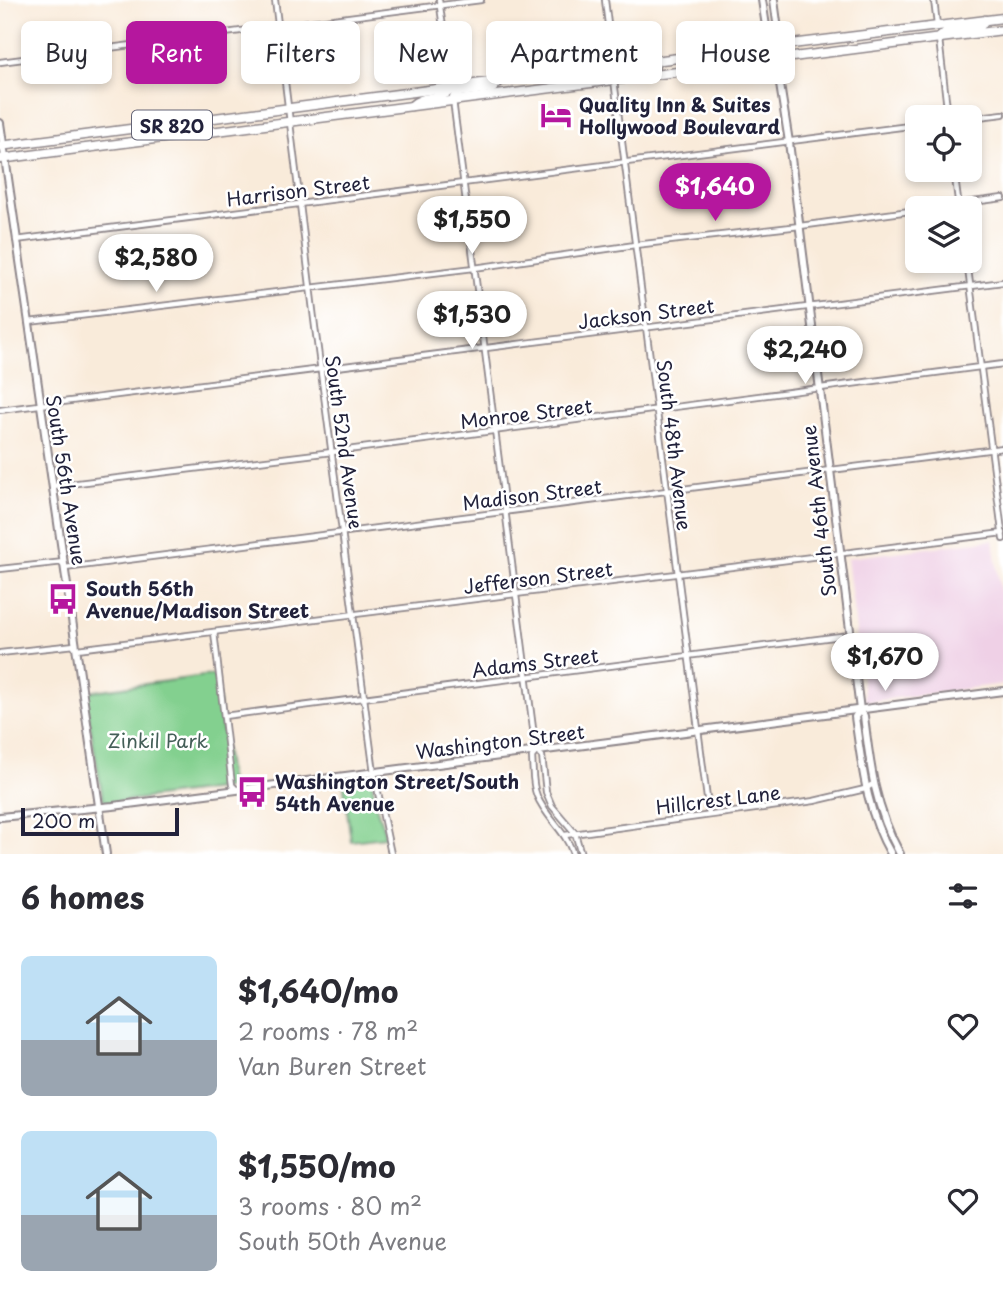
<!DOCTYPE html>
<meta charset="utf-8">
<style>
:root{--surface:#fff;--page:#f2f2f3;--text:#2b2b33;--muted:#7c7c81;--accent:#b5179e}
body{margin:0;font-family:"Playpen Sans",sans-serif;background:var(--page);color:var(--text);height:100vh;display:flex;flex-direction:column;font-size:26px;white-space:nowrap}
*{box-sizing:border-box;margin:0}
p{font-size:23px;color:var(--muted)}
.icon{flex:none;width:38px;height:38px;fill:none;stroke:currentColor;stroke-width:2;stroke-linecap:round;stroke-linejoin:round}
.map{position:relative;height:854px;overflow:hidden}
.panel{display:flex;flex-direction:column;background:var(--surface);flex:1}
.panel>*{flex:none}
.hud{position:absolute;left:21px;top:21px;width:962px;height:63px;display:flex;gap:14px}
.tools{position:absolute;left:905px;top:105px;display:grid;gap:14px}
.tools a{display:grid;place-items:center;width:77px;height:77px;border-radius:10px;background:var(--surface);box-shadow:0 4px 10px #0003;font-size:35px}
.scale{position:absolute;left:21px;bottom:18px;width:158px;box-sizing:border-box;padding-left:7px;border:4px solid #22223b;border-top:0;font-size:19px;line-height:24px;white-space:nowrap;color:#22223b;-webkit-text-stroke:5px #fff;paint-order:stroke}
.price{position:absolute;translate:-50% -60px;padding:0 16px;border-radius:24px;background:#fff;color:#222;font-size:23px;line-height:46px;filter:drop-shadow(0 2px 4px #0008)}
.price::after{content:'';position:absolute;left:50%;top:42px;width:21px;height:16px;margin-left:-10px;background:inherit;clip-path:polygon(0 0,100% 0,50% 100%)}
.price.active{background:var(--accent);color:#fff}
ul{padding:0;list-style:none}
li{display:flex;align-items:center;gap:21px;height:175px;padding:0 21px}
li span{display:grid;place-items:center;flex:none;width:196px;height:140px;border-radius:10px;color:#555}
li>.icon{margin-inline-start:auto}
span .icon{width:84px;height:84px;fill:#fffc;stroke-width:1}
li b{font-size:30px}
h2{display:flex;justify-content:space-between;align-items:center;height:84px;padding:0 21px;font-size:30px}
.chip{padding:0 24px;border-radius:10px;background:var(--surface);box-shadow:0 4px 10px #0003;font-size:24px;line-height:63px}
.chip.active{background:var(--accent);color:#fff}
.map>svg:first-child{display:block}
.built{fill:#efd0e6}
.green{fill:#83d08f;stroke:#527965;stroke-width:2}
.lines{fill:none;stroke-linecap:round;stroke-linejoin:round}
.street-casing{stroke:#8e868a;stroke-width:8}
.secondary-casing{stroke:#8e868a;stroke-width:10}
.highway-casing{stroke:#8e868a;stroke-width:11}
.street{stroke:#fff;stroke-width:4.5}
.secondary{stroke:#fff;stroke-width:6}
.highway{stroke:#fff;stroke-width:8}
.labels{text-anchor:middle;dominant-baseline:central;stroke-width:5;stroke-linejoin:round;paint-order:stroke}
.shield{fill:#fff;stroke:#646476;stroke-width:2}
.shield-label{font-size:18px;font-weight:bold;fill:#22223b}
.poi-label{font-size:19px;font-weight:bold;fill:#22223b;stroke:#fff;text-anchor:start}
.street-label{font-size:19px;fill:#22223b;stroke:#fff}
.park-label{font-size:19px;fill:#445f58;stroke:#fff}
</style>
<div class="map">
<svg width="1003" height="854" viewBox="0 0 1003 854">
<rect width="100%" height="100%" fill="#fff"/>
<filter id="ink" filterUnits="userSpaceOnUse"><feTurbulence type="fractalNoise" baseFrequency=".0143" numOctaves="2"/><feDisplacementMap in="SourceGraphic" scale="14" xChannelSelector="R" yChannelSelector="G"/><feConvolveMatrix kernelMatrix="1 2 1 2 8 2 1 2 1" color-interpolation-filters="sRGB"/></filter>
<filter id="wash" filterUnits="userSpaceOnUse"><feTurbulence type="fractalNoise" baseFrequency=".00686" numOctaves="4" result="noise"/><feDisplacementMap in="SourceGraphic" scale="28" xChannelSelector="R" yChannelSelector="G"/><feGaussianBlur stdDeviation="1.57" result="paint"/><feColorMatrix in="noise" values="0 0 0 0 0 0 0 0 0 0 0 0 0 0 0 0 0 1.4 0 .05"/><feComposite in="paint" operator="in"/></filter>
<g filter="url(#wash)">
<rect width="100%" height="100%" fill="#f9ebda"/>
<!-- built -->
<polygon class="built" points="993,540 1003,612 1003,684 865,702 847,558"/>
<!-- green -->
<g class="green">
<polygon points="211,675 215,677 230,783 227,788 108,803 103,800 85,696 87,692"/>
<polygon points="365,777 372,780 376,806 386,837 351,841 343,779"/>
</g>
</g>
<g filter="url(#ink)">
<g class="lines">
<defs>
<g id="street">
<polyline points="275,0 315,327 374,773 391,854"/>
<polyline points="439,0 452,88"/>
<polyline points="605,0 613,65"/>
<polyline points="934,0 937,25"/>
<polyline points="939,39 948,117"/>
<polyline points="0,62 481,0"/>
<polyline points="614,80 709,814"/>
<path d="M 453,100 L 536,752 L 532,757 C 533,769 532,785 537,796 C 546,818 566,831 573,854"/>
<polyline points="970,118 1003,114"/>
<polyline points="954,170 959,208"/>
<polyline points="927,208 1003,198"/>
<polyline points="16,240 917,125"/>
<polyline points="967,261 1003,539"/>
<polyline points="29,322 474,268 635,245 800,226 917,210"/>
<polyline points="0,410 1003,282"/>
<polyline points="53,486 332,452 1003,364"/>
<polyline points="65,568 1003,448"/>
<polyline points="0,569 64,562"/>
<polyline points="214,632 232,785 236,789"/>
<polyline points="77,649 1003,533"/>
<polyline points="0,653 75,645"/>
<polyline points="224,716 849,635"/>
<polyline points="536,752 542,756 546,792 552,806 575,833 581,854"/>
<polyline points="565,835 814,801 865,789 873,784"/>
</g>
<g id="secondary">
<path d="M 762,0 L 769,46 L 776,59 L 789,142 L 860,710 L 864,716 C 870,766 875,808 900,854"/>
<polyline points="774,0 780,45 776,59"/>
<polyline points="0,123 106,854"/>
<path d="M 860,710 L 855,717 C 862,765 866,811 891,854"/>
<polyline points="0,817 113,806 1003,691"/>
</g>
<g id="highway">
<polyline points="939,38 947,31 980,27 985,20"/>
<polyline points="593,77 607,74 612,71 613,66"/>
<polyline points="614,80 615,76 624,71 654,68 657,60"/>
<polyline points="453,100 456,94 460,92 493,88 500,81"/>
<path d="M 411,106 C 423,94 441,101 452,89"/>
<polyline points="0,146 613,66 1003,18"/>
<polyline points="0,159 1003,30"/>
</g>
</defs>
<!-- street casing -->
<use href="#street" class="street-casing"/>
<!-- secondary casing -->
<use href="#secondary" class="secondary-casing"/>
<!-- highway casing -->
<use href="#highway" class="highway-casing"/>
<!-- street -->
<use href="#street" class="street"/>
<!-- secondary -->
<use href="#secondary" class="secondary"/>
<!-- highway -->
<use href="#highway" class="highway"/>
</g>
</g>
<!-- icons -->
<defs>
<symbol id="hotel-bare" viewBox="-9 -9 18 18"><path d="M-6-4.5h1.5V1H6V5H4.5V3h-9V5H-6ZM-4 0a1.8 1.8 0 1 1 3.6 0ZM.5 0V-2.5h3Q6-2.5 6 0Z" fill="#b5179e" stroke="#fff" stroke-width="2.5" paint-order="stroke"/></symbol>
<symbol id="bus-bare" viewBox="-9 -9 18 18"><path d="M-5-6H5V4H4V6H2V4H-2V6H-4V4H-5ZM-3.5-4V0h7V-4ZM-3.5 1.2v1.5H-2V1.2ZM2 1.2v1.5H3.5V1.2Z" fill="#b5179e" stroke="#fff" stroke-width="2.5" paint-order="stroke"/></symbol>
</defs>
<g fill-rule="evenodd">
<use href="#hotel-bare" x="534" y="93" width="44" height="44"/>
<use href="#bus-bare" x="41" y="577" width="44" height="44"/>
<use href="#bus-bare" x="230" y="770" width="44" height="44"/>
</g>
<g class="labels">
<!-- shield labels -->
<rect class="shield" x="132" y="110.5" width="80" height="29" rx="5"/>
<g class="shield-label">
<text x="172" y="125">SR 820</text>
</g>
<!-- poi labels -->
<g class="poi-label">
<text x="579" y="104">Quality Inn &amp; Suites<tspan x="579" dy="22">Hollywood Boulevard</tspan></text>
<text x="86" y="588">South 56th<tspan x="86" dy="22">Avenue/Madison Street</tspan></text>
<text x="275" y="781">Washington Street/South<tspan x="275" dy="22">54th Avenue</tspan></text>
</g>
<!-- street labels -->
<g class="street-label">
<text transform="translate(298 190) rotate(-7)">Harrison Street</text>
<text transform="translate(646 313) rotate(-7)">Jackson Street</text>
<text transform="translate(526 413) rotate(-7)">Monroe Street</text>
<text transform="translate(345 442) rotate(82)">South 52nd Avenue</text>
<text transform="translate(675 445) rotate(83)">South 48th Avenue</text>
<text transform="translate(67 480) rotate(81)">South 56th Avenue</text>
<text transform="translate(532 494) rotate(-7)">Madison Street</text>
<text transform="translate(818 511) rotate(-97)">South 46th Avenue</text>
<text transform="translate(538 577) rotate(-7)">Jefferson Street</text>
<text transform="translate(535 662) rotate(-7)">Adams Street</text>
<text transform="translate(500 741) rotate(-7)">Washington Street</text>
<text transform="translate(718 799) rotate(-7)">Hillcrest Lane</text>
</g>
<!-- park labels -->
<g class="park-label">
<text x="158" y="740">Zinkil Park</text>
</g>
</g>
</svg>
<div class="tools">
<a><svg class="icon" aria-label="locate" viewBox="0 0 24 24"><circle cx="12" cy="12" r="6"/><path d="M12 2v4M12 18v4M2 12h4M18 12h4"/></svg></a>
<a><svg class="icon" aria-label="layers" viewBox="0 0 24 24"><path d="M12 4l9 5-9 5-9-5zM3 14l9 5 9-5"/></svg></a>
</div>
<div class="scale">200 m</div>
<b class="price active" style="left:715px;top:223px">$1,640</b>
<b class="price" style="left:472px;top:256px">$1,550</b>
<b class="price" style="left:156px;top:294px">$2,580</b>
<b class="price" style="left:472px;top:351px">$1,530</b>
<b class="price" style="left:805px;top:386px">$2,240</b>
<b class="price" style="left:885px;top:693px">$1,670</b>
<div class="hud">
<a class="chip">Buy</a>
<a class="chip active">Rent</a>
<a class="chip">Filters</a>
<a class="chip">New</a>
<a class="chip">Apartment</a>
<a class="chip">House</a>
</div>
</div>
<section class="panel">
<h2>6 homes<svg class="icon" aria-label="filters" viewBox="0 0 24 24"><path d="M4 7h16M4 17h16"/><circle cx="9" cy="7" r="2"/><circle cx="15" cy="17" r="2"/></svg></h2>
<ul>
<li><span style="background:linear-gradient(#bfe0f5 60%,#9aa5b1 0)"><svg class="icon" aria-label="home" viewBox="0 0 24 24"><path d="M3 11l9-7 9 7M6 9v11h12V9"/></svg></span><div><b>$1,640/mo</b><p>2 rooms · 78 m²</p><p>Van Buren Street</p></div><svg class="icon" aria-label="heart" viewBox="0 0 24 24"><path d="M12 20l-8-8c-3-5 5-10 8-4 3-6 11-1 8 4z"/></svg></li>
<li><span style="background:linear-gradient(#bfe0f5 60%,#9aa5b1 0)"><svg class="icon" aria-label="home" viewBox="0 0 24 24"><path d="M3 11l9-7 9 7M6 9v11h12V9"/></svg></span><div><b>$1,550/mo</b><p>3 rooms · 80 m²</p><p>South 50th Avenue</p></div><svg class="icon" aria-label="heart" viewBox="0 0 24 24"><path d="M12 20l-8-8c-3-5 5-10 8-4 3-6 11-1 8 4z"/></svg></li>
</ul>
</section>
